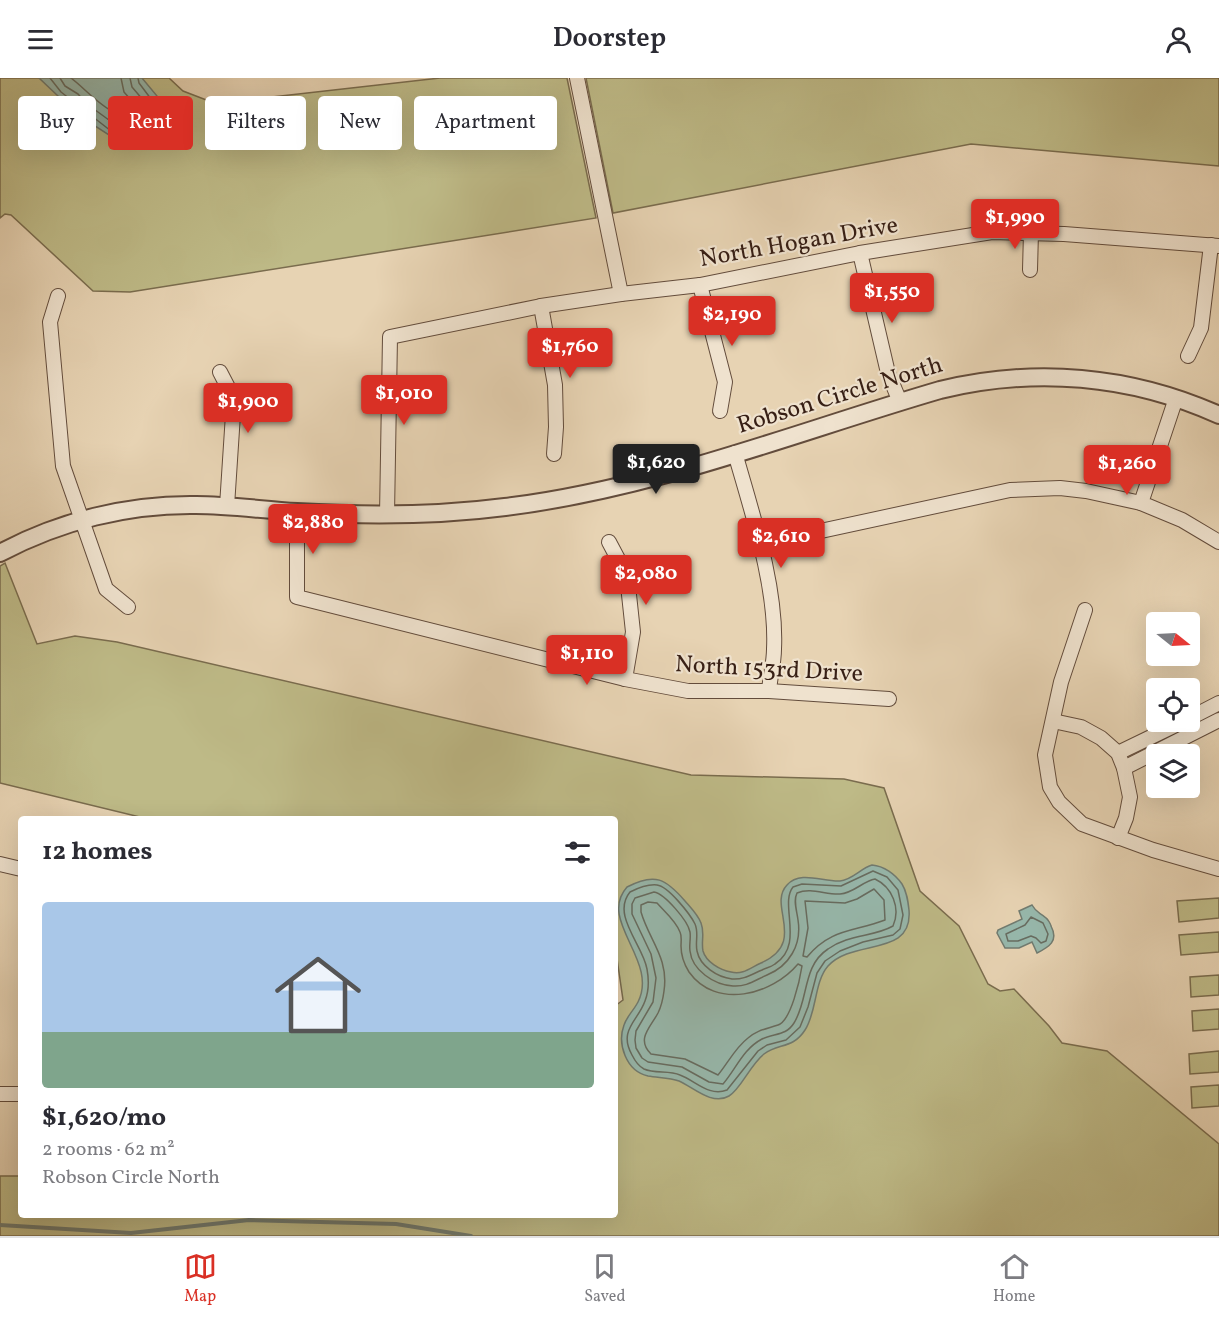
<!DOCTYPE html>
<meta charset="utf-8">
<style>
:root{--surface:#fff;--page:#f2f2f3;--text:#2b2b33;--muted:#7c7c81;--line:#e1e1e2;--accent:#d93025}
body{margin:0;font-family:Vollkorn,serif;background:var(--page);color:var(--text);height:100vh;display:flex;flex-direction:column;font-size:22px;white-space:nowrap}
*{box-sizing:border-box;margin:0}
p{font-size:20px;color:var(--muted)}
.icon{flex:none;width:33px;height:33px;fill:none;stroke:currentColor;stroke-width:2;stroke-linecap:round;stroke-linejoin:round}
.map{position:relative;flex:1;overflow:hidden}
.details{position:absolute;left:18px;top:738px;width:600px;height:402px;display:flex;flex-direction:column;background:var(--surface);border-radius:6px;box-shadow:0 6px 24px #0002}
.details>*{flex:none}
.guide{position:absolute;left:18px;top:18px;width:600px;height:54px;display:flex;gap:12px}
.needle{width:39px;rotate:108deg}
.tools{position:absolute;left:1146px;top:534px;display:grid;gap:12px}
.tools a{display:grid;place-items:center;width:54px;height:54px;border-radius:6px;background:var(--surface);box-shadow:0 6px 24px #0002;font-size:30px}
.price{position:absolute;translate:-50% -51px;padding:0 14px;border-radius:6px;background:var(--accent);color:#fff;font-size:20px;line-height:39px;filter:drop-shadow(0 2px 3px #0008)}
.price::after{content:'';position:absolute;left:50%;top:36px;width:18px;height:14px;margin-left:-9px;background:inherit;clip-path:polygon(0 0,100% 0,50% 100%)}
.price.selected{background:#222;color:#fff}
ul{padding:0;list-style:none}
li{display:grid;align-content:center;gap:12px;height:318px;padding:0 24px}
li+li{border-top:2px solid var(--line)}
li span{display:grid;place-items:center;height:186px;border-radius:6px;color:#555}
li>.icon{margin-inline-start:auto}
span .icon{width:108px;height:108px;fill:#fffc;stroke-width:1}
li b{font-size:26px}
h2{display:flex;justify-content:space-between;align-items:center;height:72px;padding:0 24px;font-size:26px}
.chip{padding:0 21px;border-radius:6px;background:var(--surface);box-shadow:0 6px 24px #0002;font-size:21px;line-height:54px}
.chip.selected{background:var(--accent);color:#fff}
header{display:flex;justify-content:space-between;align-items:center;height:78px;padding:0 24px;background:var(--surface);font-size:27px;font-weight:600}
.tab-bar{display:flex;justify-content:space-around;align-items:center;height:84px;border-top:2px solid var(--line);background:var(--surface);font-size:16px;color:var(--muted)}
.tab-bar a{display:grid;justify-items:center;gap:3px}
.tab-bar .selected{color:var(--accent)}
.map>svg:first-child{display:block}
.green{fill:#beba87;stroke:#7a6c4e;stroke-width:1.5}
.water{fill:#97b8ac;stroke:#717b70;stroke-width:1.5}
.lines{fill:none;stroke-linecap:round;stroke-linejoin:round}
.shore{stroke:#676c60;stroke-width:1.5}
.stream{stroke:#717b70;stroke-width:4}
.minor-casing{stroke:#634c3c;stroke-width:16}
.tertiary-casing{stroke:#634c3c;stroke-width:20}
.minor{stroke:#efe2ce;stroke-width:14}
.tertiary{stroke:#efe2ce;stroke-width:16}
.labels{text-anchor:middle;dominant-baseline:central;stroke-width:4.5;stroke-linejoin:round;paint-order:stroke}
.street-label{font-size:24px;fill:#371f15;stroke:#efe2ce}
</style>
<header><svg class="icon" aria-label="menu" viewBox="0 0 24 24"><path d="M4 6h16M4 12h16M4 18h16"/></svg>Doorstep<svg class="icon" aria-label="person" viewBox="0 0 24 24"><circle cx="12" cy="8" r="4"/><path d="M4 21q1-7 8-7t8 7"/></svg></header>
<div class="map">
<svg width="1219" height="1158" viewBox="0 0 1219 1158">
<rect width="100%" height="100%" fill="#e7d3b3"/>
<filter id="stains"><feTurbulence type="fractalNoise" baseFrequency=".00333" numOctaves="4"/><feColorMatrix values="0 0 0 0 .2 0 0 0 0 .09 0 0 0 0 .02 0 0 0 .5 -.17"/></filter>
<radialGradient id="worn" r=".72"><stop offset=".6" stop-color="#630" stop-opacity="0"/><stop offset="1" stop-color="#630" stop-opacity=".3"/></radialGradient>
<!-- green -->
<g class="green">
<polygon points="0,0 169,0 183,13 227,30 236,23 440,0 567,0 596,140 130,214 93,213 11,137 5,136 0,140"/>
<polygon points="586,0 1219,0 1219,88 971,66 613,135"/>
<polygon points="5,485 37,566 75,558 117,564 691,697 844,701 884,710 920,813 959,848 988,906 1000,913 1014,911 1049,948 1062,965 1107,973 1219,1066 1219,1158 0,1158 0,1098 21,1098 21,1137 615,1137 615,928 623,922 615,867 615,741 148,741 0,705 0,488"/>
<polygon points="1219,820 1219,840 1179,844 1177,823"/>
<polygon points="1219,854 1219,874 1181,877 1179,857"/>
<polygon points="1219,897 1219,917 1191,919 1190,899"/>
<polygon points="1219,931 1219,951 1193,953 1192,933"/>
<polygon points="1219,973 1219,994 1190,996 1189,976"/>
<polygon points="1219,1007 1219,1028 1192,1030 1191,1009"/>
</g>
<!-- water -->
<g class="water">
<polygon points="39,0 142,0 162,24 164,30 151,58 123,57 112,59 78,37"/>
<path d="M 872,787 C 884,788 895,796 902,806 C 907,814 908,823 909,832 C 913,880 853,860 828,888 C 814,904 817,934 805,952 C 793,971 778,965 764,976 C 750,987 741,1011 729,1018 C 712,1028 693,1009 679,1003 C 669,999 658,1000 648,998 C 626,993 617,966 624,947 C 627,938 634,932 638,924 C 659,882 597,843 627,809 C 655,794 666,801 685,823 C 691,830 698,837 701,845 C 705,855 701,863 703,873 C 706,884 720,892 731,894 C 743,897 750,890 761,885 C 808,864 767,828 787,807 C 800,792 823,804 840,803 C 852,802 861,790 872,787 Z"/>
<path d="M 1032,827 C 1037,836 1040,834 1046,840 C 1048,841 1051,847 1051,848 C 1059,863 1049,869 1037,875 L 1032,864 L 1019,870 L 1005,870 L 997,855 L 998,852 L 1022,841 L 1019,833 Z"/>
</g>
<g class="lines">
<!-- shore -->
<g class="shore">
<polyline points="50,0 61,14 111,53 123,51 144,53 157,29 139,5 138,0"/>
<polyline points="60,0 65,8 78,16 87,26 113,45 123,43 139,45 149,29 132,9 130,0"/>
<path d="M 71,0 C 83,9 101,29 114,34 C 119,36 128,34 134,35 L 137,29 L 124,14 L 121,0"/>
<path d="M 873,793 L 887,799 L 898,812 L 903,837 L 900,851 L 893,857 L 863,864 L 840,873 L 825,883 L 817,895 L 808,929 L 800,949 L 786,962 L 767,967 L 758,973 L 727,1012 C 709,1019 696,1003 680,997 C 669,992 655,996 644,991 C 638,988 635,983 632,977 C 618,952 638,943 645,923 C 649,913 649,902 647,891 C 643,867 611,837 630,814 C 638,810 648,806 657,807 C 668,808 690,836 695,846 C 699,855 695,864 697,873 C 700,888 717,899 732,901 C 744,902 752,896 762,892 C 766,890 771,889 775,886 C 805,867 779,826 793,809 L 802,806 L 841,808 Z"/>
<path d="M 875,801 C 892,809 901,830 893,848 C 874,859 849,856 828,871 C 802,888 809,921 794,945 C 786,958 774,955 762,961 C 743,971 736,991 723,1006 L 709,1004 L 682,989 L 648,984 L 642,980 L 636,970 L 635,962 L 636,953 L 653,924 L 656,900 L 651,876 L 632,836 L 632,826 L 635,820 L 654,814 C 665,816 688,843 690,854 C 691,860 689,867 690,873 C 692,892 714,907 733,908 C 747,909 755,902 767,897 C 789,888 802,867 798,842 C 797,833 793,823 797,815 C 811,809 826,817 840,816 C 854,815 863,803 875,801 Z"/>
<path d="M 874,811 L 884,822 L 885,842 C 854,854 831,850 807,879 L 803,878 L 808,850 L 805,823 L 845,825 L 857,821 Z"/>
<path d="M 648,824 L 657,825 C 664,833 676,843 680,854 C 682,858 681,863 681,868 C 681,877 684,886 689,894 C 716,932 772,917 798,886 L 802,888 C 800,901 791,943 778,947 C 766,951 757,952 748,960 C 735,970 728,985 718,997 L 685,981 L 651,976 C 636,961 650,950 658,935 C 661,929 663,921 664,913 C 669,880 649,862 641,834 L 641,827 Z"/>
<polygon points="1031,839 1043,845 1048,856 1046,863 1041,865 1036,860 1031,858 1018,863 1008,863 1006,856 1025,847"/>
</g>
<!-- stream -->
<polyline class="stream" points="0,1147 131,1155 249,1142 396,1146 471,1158"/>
<defs>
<g id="minor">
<polyline points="577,0 621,216"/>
<polyline points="860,175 888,295 900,324"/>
<polyline points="1030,192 1031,154"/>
<polyline points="700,207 725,304 720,333"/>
<polyline points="58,218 50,244 63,388 106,511 128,529"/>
<polyline points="541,228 555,307 556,349 554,376"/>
<polyline points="1188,278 1201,250 1211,167"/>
<polyline points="220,294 234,321 227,428"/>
<polyline points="1176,320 1141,425 1182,442 1219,464"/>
<path d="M 735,375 C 752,435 777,509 774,571 C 774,585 770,599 769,613"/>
<polyline points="297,434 297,519 625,601 688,613 769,613 889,621"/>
<polyline points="387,437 390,259 541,228 621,216 700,207 860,175 992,154 1064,156 1219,168"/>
<polyline points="609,464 627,498 633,554 625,601"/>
<polyline points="761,466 1010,412 1060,410 1086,413 1141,425"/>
<polyline points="1085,532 1061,604 1045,677 1050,709 1059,724 1082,746 1153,772 1219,791"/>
<polyline points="1190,640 1219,625"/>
<polyline points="1053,643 1081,649 1101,660 1118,675 1124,690 1130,719 1126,740 1118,760"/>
<polyline points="1118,675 1182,644"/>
<polyline points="1124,690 1219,642"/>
<polyline points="0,786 21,791"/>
<polyline points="0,1016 21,1016"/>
</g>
<path id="tertiary" d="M 0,475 C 60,443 128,426 196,427 C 229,427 263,432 297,434 C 367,438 436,438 505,429 C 654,411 796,354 940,312 C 1034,289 1130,297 1219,337"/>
</defs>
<!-- minor casing -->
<use href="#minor" class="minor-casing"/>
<!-- tertiary casing -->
<use href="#tertiary" class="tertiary-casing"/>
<!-- minor -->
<use href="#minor" class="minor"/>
<!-- tertiary -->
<use href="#tertiary" class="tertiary"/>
</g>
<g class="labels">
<!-- street labels -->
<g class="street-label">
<text transform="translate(799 165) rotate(-10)">North Hogan Drive</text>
<text transform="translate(840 318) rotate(-17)">Robson Circle North</text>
<text transform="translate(769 592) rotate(3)">North 153rd Drive</text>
</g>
</g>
<rect width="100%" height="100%" filter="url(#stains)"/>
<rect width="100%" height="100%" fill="url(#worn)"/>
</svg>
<div class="tools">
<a><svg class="needle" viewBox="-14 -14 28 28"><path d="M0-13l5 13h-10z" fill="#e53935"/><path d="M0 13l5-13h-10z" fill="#7c7c81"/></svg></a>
<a><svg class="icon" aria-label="locate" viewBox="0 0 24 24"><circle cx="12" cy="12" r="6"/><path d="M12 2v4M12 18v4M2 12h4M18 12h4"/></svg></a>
<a><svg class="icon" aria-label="layers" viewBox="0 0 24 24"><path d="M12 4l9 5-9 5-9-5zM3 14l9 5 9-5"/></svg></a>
</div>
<b class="price" style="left:1015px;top:172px">$1,990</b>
<b class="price" style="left:892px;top:246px">$1,550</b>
<b class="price" style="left:732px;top:269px">$2,190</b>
<b class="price" style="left:570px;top:301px">$1,760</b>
<b class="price" style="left:404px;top:348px">$1,010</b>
<b class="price" style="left:248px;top:356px">$1,900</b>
<b class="price selected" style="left:656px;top:417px">$1,620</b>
<b class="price" style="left:1127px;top:418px">$1,260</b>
<b class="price" style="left:313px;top:477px">$2,880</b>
<b class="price" style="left:781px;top:491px">$2,610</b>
<b class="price" style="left:646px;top:528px">$2,080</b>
<b class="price" style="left:587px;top:608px">$1,110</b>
<div class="guide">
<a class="chip">Buy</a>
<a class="chip selected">Rent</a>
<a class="chip">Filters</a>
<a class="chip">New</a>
<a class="chip">Apartment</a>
</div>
<section class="details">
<h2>12 homes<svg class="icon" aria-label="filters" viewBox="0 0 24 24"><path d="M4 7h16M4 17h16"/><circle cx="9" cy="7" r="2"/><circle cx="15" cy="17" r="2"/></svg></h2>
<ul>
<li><span style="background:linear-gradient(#a9c7e8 70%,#7fa58c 0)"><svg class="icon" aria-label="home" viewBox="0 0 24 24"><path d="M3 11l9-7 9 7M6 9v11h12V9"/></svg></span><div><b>$1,620/mo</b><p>2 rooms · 62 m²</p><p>Robson Circle North</p></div></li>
</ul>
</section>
</div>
<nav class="tab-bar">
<a class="selected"><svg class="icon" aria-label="map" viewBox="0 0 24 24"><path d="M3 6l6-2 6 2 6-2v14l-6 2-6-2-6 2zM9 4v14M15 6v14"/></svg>Map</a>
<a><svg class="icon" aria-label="saved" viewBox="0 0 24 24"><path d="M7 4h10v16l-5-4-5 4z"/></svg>Saved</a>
<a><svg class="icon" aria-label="home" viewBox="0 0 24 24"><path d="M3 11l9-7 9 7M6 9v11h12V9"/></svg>Home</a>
</nav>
